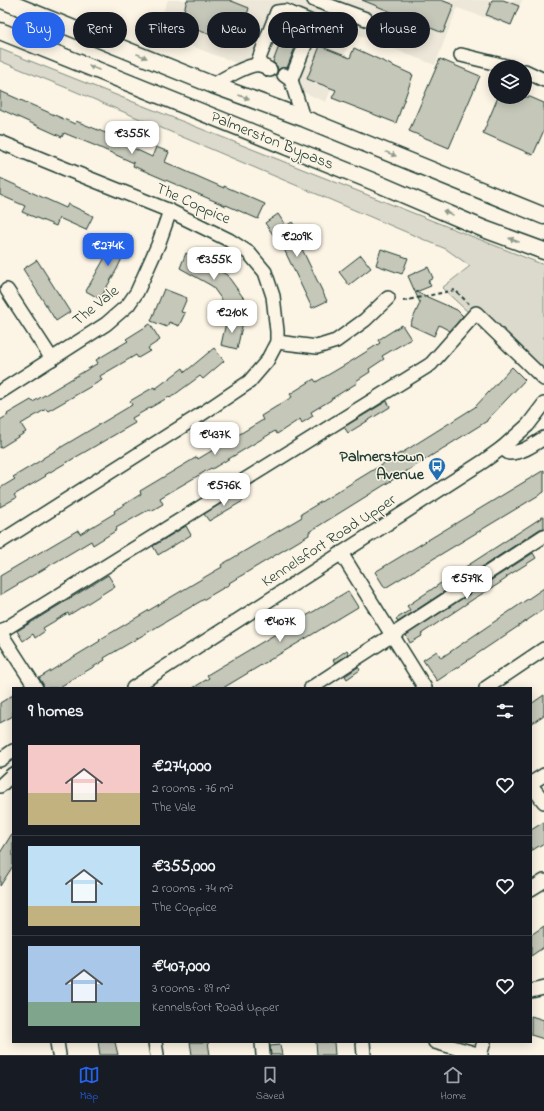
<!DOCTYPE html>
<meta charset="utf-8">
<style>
:root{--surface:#171b24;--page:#242831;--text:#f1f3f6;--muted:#9ea1a6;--line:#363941;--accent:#2563eb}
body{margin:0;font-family:"Indie Flower",sans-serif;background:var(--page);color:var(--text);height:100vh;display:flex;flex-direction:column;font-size:15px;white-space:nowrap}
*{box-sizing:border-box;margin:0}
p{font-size:13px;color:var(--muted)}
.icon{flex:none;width:22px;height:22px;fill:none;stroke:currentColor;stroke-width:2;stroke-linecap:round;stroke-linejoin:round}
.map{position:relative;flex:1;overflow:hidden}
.sheet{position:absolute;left:12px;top:687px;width:520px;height:356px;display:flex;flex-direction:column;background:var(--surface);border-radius:0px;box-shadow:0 2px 10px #0003}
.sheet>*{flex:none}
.banner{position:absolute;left:12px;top:12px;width:520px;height:36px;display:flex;gap:8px}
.buttons{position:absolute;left:488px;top:60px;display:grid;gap:8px}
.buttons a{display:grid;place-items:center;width:44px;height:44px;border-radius:50%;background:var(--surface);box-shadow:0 2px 10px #0003;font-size:20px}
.price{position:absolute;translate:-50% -34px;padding:0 9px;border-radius:8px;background:#fff;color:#222;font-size:13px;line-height:26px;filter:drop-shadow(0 1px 2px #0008)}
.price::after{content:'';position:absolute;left:50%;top:24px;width:12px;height:9px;margin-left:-6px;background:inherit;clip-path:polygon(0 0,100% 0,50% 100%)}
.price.on{background:var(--accent);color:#fff}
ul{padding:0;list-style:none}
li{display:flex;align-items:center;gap:12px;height:100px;padding:0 16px}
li+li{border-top:1px solid var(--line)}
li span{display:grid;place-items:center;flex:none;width:112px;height:80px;border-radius:0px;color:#555}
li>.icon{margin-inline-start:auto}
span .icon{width:48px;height:48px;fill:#fffc;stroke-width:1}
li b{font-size:17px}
h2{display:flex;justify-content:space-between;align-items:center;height:48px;padding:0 16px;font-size:17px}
.chip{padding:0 14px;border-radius:18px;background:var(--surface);box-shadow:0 2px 10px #0003;font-size:14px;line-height:36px}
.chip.on{background:var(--accent);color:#fff}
.tab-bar{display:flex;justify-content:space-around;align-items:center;height:56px;border-top:1px solid var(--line);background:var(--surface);font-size:11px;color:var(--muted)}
.tab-bar a{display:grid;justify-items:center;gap:2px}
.tab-bar .on{color:var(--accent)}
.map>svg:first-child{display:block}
.built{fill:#ece7d8}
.green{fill:#dcdacc;stroke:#7e8c80}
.building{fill:#c5c7b9;stroke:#1f3d34}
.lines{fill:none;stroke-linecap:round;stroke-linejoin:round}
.minor-tunnel{stroke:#d0d0c2;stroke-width:13;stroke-dasharray:13 6;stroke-linecap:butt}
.minor-casing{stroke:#1f3d34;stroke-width:16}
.major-casing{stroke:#1f3d34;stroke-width:19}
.path{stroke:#1f3d34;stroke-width:2;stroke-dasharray:4 3;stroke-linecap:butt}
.minor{stroke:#fcf5e5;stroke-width:13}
.major{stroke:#fcf5e5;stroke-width:16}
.oneway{fill:#8e998c}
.labels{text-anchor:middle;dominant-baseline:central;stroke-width:3;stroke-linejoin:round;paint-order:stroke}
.street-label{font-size:16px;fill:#1f3d34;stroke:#fcf5e5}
.poi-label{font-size:16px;font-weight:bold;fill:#1f3d34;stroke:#fcf5e5;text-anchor:end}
</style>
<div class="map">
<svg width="544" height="1055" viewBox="0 0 544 1055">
<rect width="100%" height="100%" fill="#fcf5e5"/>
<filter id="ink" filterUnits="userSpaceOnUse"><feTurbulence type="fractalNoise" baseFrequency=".025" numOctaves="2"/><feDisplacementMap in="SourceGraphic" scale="8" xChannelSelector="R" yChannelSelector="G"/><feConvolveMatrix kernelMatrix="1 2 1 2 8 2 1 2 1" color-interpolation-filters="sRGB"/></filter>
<g filter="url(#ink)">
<!-- built -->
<polygon class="built" points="168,0 522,0 511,26 457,8 435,65 353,33 326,102 236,63 154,32"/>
<!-- green -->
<polygon class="green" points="0,49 544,265 544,382 442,288 470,266 446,249 72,90 0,61"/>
<!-- building -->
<g class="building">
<polygon points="187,0 229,0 249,8 239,43 180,25"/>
<polygon points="362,0 441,0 454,5 443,33"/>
<polygon points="492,0 503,0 519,6 511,25 486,15"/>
<polygon points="288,24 302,29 287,68 281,68 278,70 277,66 273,62 279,46 283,47 286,46 289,42 290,38 289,35 285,32"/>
<polygon points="320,46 350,58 354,48 413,75 396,123 332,98 336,90 307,79"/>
<polygon points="440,59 480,76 449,148 409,131"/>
<polygon points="0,91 75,124 76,121 108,134 134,146 133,148 152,157 156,147 169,152 165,162 224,188 224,186 265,204 258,219 226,205 226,206 133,166 134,163 96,146 64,133 62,137 0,109"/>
<polygon points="498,97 530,97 544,103 544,130 533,155 483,133"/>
<polygon points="0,178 66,208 68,204 93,216 86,230 59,218 56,226 22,212 25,206 0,195"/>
<polygon points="278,214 286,226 292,222 308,246 302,249 327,301 312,308 282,245 281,246 265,223"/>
<polygon points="116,235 130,241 117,269 100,299 86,291 103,261"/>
<polygon points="381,249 408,258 402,274 376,265"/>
<polygon points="186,253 227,275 245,300 230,311 212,286 180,268"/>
<polygon points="361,255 371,268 349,285 339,272"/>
<polygon points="37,260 70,312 56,321 23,269"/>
<polygon points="428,267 433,278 428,281 431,286 416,292 457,310 463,316 450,331 439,325 434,336 410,325 420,303 408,276"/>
<polygon points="164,289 187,298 181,312 185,313 179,326 169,322 167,327 151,321"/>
<polygon points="227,318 243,322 237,349 221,345"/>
<polygon points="150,324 160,340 148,348 150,351 138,358 136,355 100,376 102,380 48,411 46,409 21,424 26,432 0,448 0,420 8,415 7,414 31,400 33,402 98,363 96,360 128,341 126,339"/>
<polygon points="402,325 411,339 382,356 384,359 369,369 370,372 356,381 357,383 331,399 331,400 311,412 313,416 302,423 300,419 277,434 275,431 212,469 211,468 160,498 163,504 151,511 150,509 116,528 117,530 93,545 91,541 0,595 0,576 78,530 80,534 115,513 114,511 141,494 140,491 197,457 198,459 263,420 261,416 292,397 290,394 314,379 316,382 350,362 380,343 378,340"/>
<polygon points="214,348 224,361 203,379 200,376 170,398 169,397 132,418 135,423 45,475 46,476 14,495 16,498 0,507 0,488 15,479 13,477 43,459 43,458 132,405 130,401 154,387 155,389 183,368 185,372"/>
<polygon points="512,367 525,380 487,420 487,421 309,532 309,535 229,583 230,584 104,658 105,660 58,688 44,688 43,684 39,678 100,641 99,640 210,574 222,567 221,565 302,517 301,514 391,459 400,453 400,454 475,407"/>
<polygon points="387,401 390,407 348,433 344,427"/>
<polygon points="544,470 544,492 385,588 375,572"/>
<polygon points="238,493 243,501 209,521 204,514"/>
<polygon points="544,516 544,528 540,529 398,622 396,619 410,610 407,606 450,577"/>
<polygon points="186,526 191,535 158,555 153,546"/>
<polygon points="533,553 536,558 506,577 507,578 497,585 475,598 421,634 422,636 410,643 406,635"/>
<polygon points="108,575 115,586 69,615 68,613 43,628 45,631 35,638 33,634 23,641 17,631"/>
<polygon points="544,588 544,609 437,681 423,660 437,651 441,658"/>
<polygon points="348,591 358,607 223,688 193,688 209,678 207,675"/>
<polygon points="347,650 349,654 335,663 333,660"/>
<polygon points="358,667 360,670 347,679 345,676"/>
<polygon points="13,695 13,716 0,723 0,703"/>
<polygon points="544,695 544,715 531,724 531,704"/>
<polygon points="544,822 544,843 531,851 531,830"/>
<polygon points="13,832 13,866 0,886 0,853"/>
<polygon points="544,926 544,947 531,956 531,935"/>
<polygon points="531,1016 544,1020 544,1039 531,1035"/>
<polygon points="98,1042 115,1042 118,1055 100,1055"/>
<polygon points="190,1042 208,1042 210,1055 192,1055"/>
<polygon points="316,1042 334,1042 335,1055 317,1055"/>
<polygon points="280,1045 282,1055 271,1055 270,1046"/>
</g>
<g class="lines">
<!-- minor-tunnel -->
<polyline class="minor-tunnel" points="282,39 296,45"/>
<defs>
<g id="minor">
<polyline points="314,0 366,19"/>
<polyline points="269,33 282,39"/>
<polyline points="461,55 510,67"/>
<polyline points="257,64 277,12 285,11 314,23 291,80"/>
<polyline points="525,71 544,80"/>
<polyline points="284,75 291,80 303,118"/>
<path d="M 213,85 C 221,80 250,63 259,65 C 263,65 267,68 270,70"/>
<polyline points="0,142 51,163 170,211 229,240 249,253 265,272 273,296 277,331 277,342 267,361 249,382 200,415 0,542"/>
<polyline points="7,290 52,359"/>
<polyline points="277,342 317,347 336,341 365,320 388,298"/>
<polyline points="0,392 106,324 128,305 137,292 158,245 170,211"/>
<path d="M 502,448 L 509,453 C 522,453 533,445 544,438"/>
<polyline points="341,553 425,688"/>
<polyline points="0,632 431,364 476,313 544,379"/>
<polyline points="0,632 36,688"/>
<polyline points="133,688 484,461 502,448 528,425 544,404"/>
<polyline points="311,688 544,536"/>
<polyline points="486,688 544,649"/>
<polyline points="0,760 13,751"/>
<polyline points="531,783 544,775"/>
<polyline points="531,785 544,802"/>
<polyline points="0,786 13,774"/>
<polyline points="531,889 544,881"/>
<polyline points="531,991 544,988"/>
<polyline points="57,1042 59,1055"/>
<polyline points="155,1042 157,1055"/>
<polyline points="262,1042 263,1055"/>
<polyline points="363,1042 364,1055"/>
<polyline points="435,1042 481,1055"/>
<polyline points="480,1055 484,1042"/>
</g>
<g id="major">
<polyline points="2,0 213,85 303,118 544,216"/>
<polyline points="0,31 372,181 484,229 544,251"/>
</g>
</defs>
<!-- minor casing -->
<use href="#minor" class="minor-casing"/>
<!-- major casing -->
<use href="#major" class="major-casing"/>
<!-- path -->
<polyline class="path" points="403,301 455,290 469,304"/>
<!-- minor -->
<use href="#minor" class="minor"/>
<!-- major -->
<use href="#major" class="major"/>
</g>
<!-- one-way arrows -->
<defs><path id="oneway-solid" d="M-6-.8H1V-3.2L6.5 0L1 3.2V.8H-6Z"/></defs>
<g class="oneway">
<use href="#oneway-solid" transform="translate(142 56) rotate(22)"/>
<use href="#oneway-solid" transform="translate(94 68) rotate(-158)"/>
<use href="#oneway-solid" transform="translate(244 97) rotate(20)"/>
<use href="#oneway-solid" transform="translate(391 154) rotate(22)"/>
<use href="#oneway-solid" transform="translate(448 213) rotate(-157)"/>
<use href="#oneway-solid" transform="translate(514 240) rotate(-159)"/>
</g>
</g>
<!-- icons -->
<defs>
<symbol id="bus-pin" viewBox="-11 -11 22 30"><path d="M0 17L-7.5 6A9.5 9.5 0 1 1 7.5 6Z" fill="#1f6fb2" stroke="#fcf5e5"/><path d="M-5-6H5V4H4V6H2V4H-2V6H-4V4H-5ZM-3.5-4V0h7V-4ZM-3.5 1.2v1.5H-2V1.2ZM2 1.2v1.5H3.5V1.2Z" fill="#fff"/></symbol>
</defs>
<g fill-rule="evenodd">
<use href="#bus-pin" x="427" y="456" width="20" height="27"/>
</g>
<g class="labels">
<!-- street labels -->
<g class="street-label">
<text transform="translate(272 141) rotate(22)">Palmerston Bypass</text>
<text transform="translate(193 204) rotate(24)">The Coppice</text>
<text transform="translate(96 306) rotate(-39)">The Vale</text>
<text transform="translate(329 541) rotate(-33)">Kennelsfort Road Upper</text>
</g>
<!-- poi labels -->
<g class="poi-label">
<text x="424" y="457">Palmerstown<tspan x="424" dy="18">Avenue</tspan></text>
</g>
</g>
</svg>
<div class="buttons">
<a><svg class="icon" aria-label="layers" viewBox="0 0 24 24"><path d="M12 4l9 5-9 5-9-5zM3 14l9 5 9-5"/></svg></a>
</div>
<b class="price" style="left:132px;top:155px">€355K</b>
<b class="price" style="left:297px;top:258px">€209K</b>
<b class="price on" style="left:108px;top:267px">€274K</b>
<b class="price" style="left:214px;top:281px">€355K</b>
<b class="price" style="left:232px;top:334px">€210K</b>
<b class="price" style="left:215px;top:456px">€437K</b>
<b class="price" style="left:224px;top:507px">€576K</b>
<b class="price" style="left:467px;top:600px">€579K</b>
<b class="price" style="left:280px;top:643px">€407K</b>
<div class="banner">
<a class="chip on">Buy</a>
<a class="chip">Rent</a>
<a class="chip">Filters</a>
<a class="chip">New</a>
<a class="chip">Apartment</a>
<a class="chip">House</a>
</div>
<section class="sheet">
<h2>9 homes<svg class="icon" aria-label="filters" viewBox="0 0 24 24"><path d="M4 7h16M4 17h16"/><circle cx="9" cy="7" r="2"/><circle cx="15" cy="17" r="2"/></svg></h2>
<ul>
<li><span style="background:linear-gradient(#f6c9c9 60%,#c2b280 0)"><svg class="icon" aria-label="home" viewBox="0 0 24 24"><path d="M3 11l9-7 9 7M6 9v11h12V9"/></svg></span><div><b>€274,000</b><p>2 rooms · 76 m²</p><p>The Vale</p></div><svg class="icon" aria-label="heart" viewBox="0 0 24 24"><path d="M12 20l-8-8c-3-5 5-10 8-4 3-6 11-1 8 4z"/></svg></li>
<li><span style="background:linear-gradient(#bfe0f5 75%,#c2b280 0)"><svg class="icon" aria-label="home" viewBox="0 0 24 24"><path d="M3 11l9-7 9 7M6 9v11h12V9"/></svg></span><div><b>€355,000</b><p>2 rooms · 74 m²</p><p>The Coppice</p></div><svg class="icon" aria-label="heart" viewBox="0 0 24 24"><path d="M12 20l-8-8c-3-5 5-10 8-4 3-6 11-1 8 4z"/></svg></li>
<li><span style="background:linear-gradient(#a9c7e8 70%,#7fa58c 0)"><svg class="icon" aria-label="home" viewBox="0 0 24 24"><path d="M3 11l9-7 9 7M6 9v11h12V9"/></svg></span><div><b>€407,000</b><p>3 rooms · 89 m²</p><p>Kennelsfort Road Upper</p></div><svg class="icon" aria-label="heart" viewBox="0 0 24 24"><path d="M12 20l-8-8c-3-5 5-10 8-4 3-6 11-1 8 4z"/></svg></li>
</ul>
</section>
</div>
<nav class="tab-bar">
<a class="on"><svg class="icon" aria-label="map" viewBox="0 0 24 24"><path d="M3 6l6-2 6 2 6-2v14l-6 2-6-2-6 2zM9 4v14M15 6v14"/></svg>Map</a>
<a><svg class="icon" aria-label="saved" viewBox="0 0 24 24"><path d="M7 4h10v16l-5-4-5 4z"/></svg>Saved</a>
<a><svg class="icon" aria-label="home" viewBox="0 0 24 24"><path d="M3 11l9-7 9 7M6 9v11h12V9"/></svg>Home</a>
</nav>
